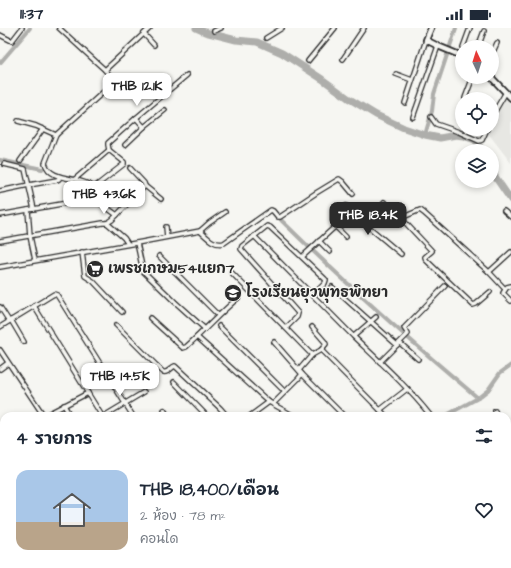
<!DOCTYPE html>
<html lang="th">
<meta charset="utf-8">
<style>
:root{--surface:#fff;--page:#f6f6f7;--text:#1f2937;--muted:#747a83;--line:#e0e1e3;--accent:#2b2b2b}
body{margin:0;font-family:"Architects Daughter","Playpen Sans Thai",sans-serif;background:var(--page);color:var(--text);height:100vh;display:flex;flex-direction:column;font-size:15px;white-space:nowrap}
*{box-sizing:border-box;margin:0}
p{font-size:13px;color:var(--muted)}
.icon{flex:none;width:22px;height:22px;fill:none;stroke:currentColor;stroke-width:2;stroke-linecap:round;stroke-linejoin:round}
.map{position:relative;flex:1;overflow:hidden}
.details{position:absolute;left:0px;top:384px;width:511px;height:156px;display:flex;flex-direction:column;background:var(--surface);border-radius:12px 12px 0 0;box-shadow:0 2px 6px #0003}
.details>*{flex:none}
.needle{width:26px;rotate:356deg}
.controls{position:absolute;left:455px;top:12px;display:grid;gap:8px}
.controls a{display:grid;place-items:center;width:44px;height:44px;border-radius:50%;background:var(--surface);box-shadow:0 2px 6px #0003;font-size:20px}
.price{position:absolute;translate:-50% -34px;padding:0 9px;border-radius:8px;background:#fff;color:#222;font-size:13px;line-height:26px;filter:drop-shadow(0 1px 2px #0008)}
.price::after{content:'';position:absolute;left:50%;top:24px;width:12px;height:9px;margin-left:-6px;background:inherit;clip-path:polygon(0 0,100% 0,50% 100%)}
.price.selected{background:var(--accent);color:#fff}
ul{padding:0;list-style:none}
li{display:flex;align-items:center;gap:12px;height:100px;padding:0 16px}
li+li{border-top:1px solid var(--line)}
li span{display:grid;place-items:center;flex:none;width:112px;height:80px;border-radius:12px;color:#555}
li>.icon{margin-inline-start:auto}
span .icon{width:48px;height:48px;fill:#fffc;stroke-width:1}
li b{font-size:17px}
h2{display:flex;justify-content:space-between;align-items:center;height:48px;padding:0 16px;font-size:17px}
.status{display:flex;justify-content:space-between;align-items:center;height:28px;padding:0 20px;background:var(--surface);direction:ltr}
.status svg{height:11px;fill:currentColor}
.map>svg:first-child{display:block}
.built{fill:#e7e7e3}
.lines{fill:none;stroke-linecap:round;stroke-linejoin:round}
.canal{stroke:#aeaeab;stroke-width:4}
.river{stroke:#aeaeab;stroke-width:7}
.minor-casing{stroke:#2b2b2b;stroke-width:6}
.tertiary-casing{stroke:#2b2b2b;stroke-width:8}
.minor{stroke:#f6f6f2;stroke-width:3.5}
.tertiary{stroke:#f6f6f2;stroke-width:4.5}
.labels{text-anchor:middle;dominant-baseline:central;stroke-width:3;stroke-linejoin:round;paint-order:stroke}
.poi-label{font-size:14px;font-weight:bold;fill:#2b2b2b;stroke:#f6f6f2;text-anchor:start}
</style>
<div class="status"><b>11:37</b><svg viewBox="0 0 49 12"><path d="M0 12V9h3v3zM5 12V6h3v6zM10 12V3h3v9zM15 12V0h3v12zM26 1h20v11H26zM47 4h2v5h-2z"/></svg></div>
<div class="map">
<svg width="511" height="540" viewBox="0 0 511 540">
<rect width="100%" height="100%" fill="#f6f6f2"/>
<filter id="ink" filterUnits="userSpaceOnUse"><feTurbulence type="fractalNoise" baseFrequency=".025" numOctaves="2"/><feDisplacementMap in="SourceGraphic" scale="8" xChannelSelector="R" yChannelSelector="G"/><feConvolveMatrix kernelMatrix="1 2 1 2 8 2 1 2 1" color-interpolation-filters="sRGB"/></filter>
<g filter="url(#ink)">
<!-- built -->
<polygon class="built" points="503,67 511,77 511,135 488,105 489,101 492,101 492,94"/>
<g class="lines">
<!-- canal -->
<g class="canal">
<polyline points="0,35 30,0"/>
<polyline points="425,107 432,83 434,66 456,0"/>
<polyline points="0,132 42,141"/>
<path d="M 281,192 C 344,254 410,313 478,370"/>
<polyline points="445,388 478,370 488,362 500,345 511,337"/>
<polyline points="0,463 4,462"/>
<polyline points="84,540 84,536"/>
</g>
<!-- river -->
<g class="river">
<polyline points="196,0 205,4 236,12 257,14 282,25 322,51 348,70 376,87 404,100 425,107 440,110 456,107 463,108 475,112 483,123"/>
<polyline points="492,142 496,150 511,172"/>
</g>
<defs>
<g id="minor">
<path d="M 59,0 L 105,42 L 112,50 L 113,54 L 111,57 L 56,107 L 45,135 C 50,154 79,148 92,158 L 92,161"/>
<polyline points="214,3 221,0"/>
<polyline points="144,6 154,17"/>
<polyline points="0,7 12,13 22,0"/>
<polyline points="266,10 282,0"/>
<polyline points="463,19 470,0"/>
<polyline points="478,19 484,3"/>
<polyline points="492,26 497,15"/>
<polyline points="343,31 364,0"/>
<polyline points="308,33 335,0"/>
<polyline points="105,42 150,0"/>
<polyline points="396,46 412,52"/>
<polyline points="465,70 473,49"/>
<polyline points="405,75 426,12"/>
<polyline points="492,88 506,64"/>
<polyline points="413,89 438,18"/>
<polyline points="431,89 436,96 459,104 479,113 482,112 487,101"/>
<polyline points="136,90 144,99 165,82"/>
<polyline points="18,93 36,98 56,107"/>
<polyline points="125,117 144,99"/>
<polyline points="20,133 43,101"/>
<polyline points="4,136 25,141 34,181"/>
<polyline points="130,140 144,155 145,158 161,171"/>
<polyline points="75,151 109,122"/>
<polyline points="0,163 29,157 57,152 59,151 59,149"/>
<polyline points="99,174 117,187"/>
<polyline points="384,174 401,190 420,182 424,185 489,244 511,224"/>
<polyline points="346,178 351,184 401,226"/>
<polyline points="28,182 30,208 35,232"/>
<polyline points="504,183 511,189"/>
<path d="M 0,187 L 78,173 C 86,171 92,170 92,161 L 124,136 L 124,134 L 109,122 L 108,117 L 108,115 L 136,90 L 187,47"/>
<polyline points="401,190 431,222 432,223 425,229 426,232 473,277 476,276 490,264"/>
<polyline points="107,195 124,210 128,216"/>
<polyline points="335,198 346,209"/>
<polyline points="166,199 167,209"/>
<path d="M 200,203 C 207,209 214,218 224,215 L 271,182 L 273,183 L 278,189 L 280,189 L 316,165 L 339,151 L 343,154 L 353,166"/>
<path d="M 254,208 C 287,241 320,275 353,308 C 379,333 407,358 430,387"/>
<polyline points="0,213 103,195 107,195 112,192 145,158"/>
<polyline points="319,213 330,224"/>
<polyline points="137,215 143,243 175,274 205,301"/>
<polyline points="82,224 85,248 93,253 122,284"/>
<polyline points="159,228 218,287"/>
<polyline points="302,229 351,184"/>
<polyline points="0,239 142,214 200,203 209,195 225,184"/>
<polyline points="231,244 312,327"/>
<polyline points="489,244 505,261"/>
<polyline points="511,258 507,259 503,265 511,273"/>
<polyline points="332,259 397,317"/>
<polyline points="34,278 102,388"/>
<polyline points="0,279 9,293"/>
<path d="M 150,290 L 183,320 L 186,319 C 204,303 220,285 238,270"/>
<polyline points="11,292 24,314"/>
<path d="M 116,297 L 163,344 C 168,346 171,339 175,338 L 220,380 L 227,388"/>
<polyline points="219,298 285,364"/>
<polyline points="0,299 54,266 57,267 133,388"/>
<polyline points="286,300 297,289 298,285 241,221 242,218 267,198 270,199 325,251 326,252 325,255 313,267"/>
<polyline points="354,308 376,289"/>
<polyline points="197,309 269,374 294,388"/>
<polyline points="274,314 302,346 344,388"/>
<polyline points="400,315 418,331"/>
<polyline points="0,322 44,388 88,365"/>
<polyline points="321,322 386,388"/>
<polyline points="380,334 408,306 404,300 445,258"/>
<polyline points="0,341 8,335"/>
<polyline points="299,342 312,327 321,322 326,316 325,314 312,299"/>
<polyline points="174,354 207,388"/>
<polyline points="273,376 298,351 302,346"/>
<polyline points="64,377 70,388"/>
<polyline points="164,382 168,388"/>
<polyline points="380,382 407,361"/>
<polyline points="495,383 497,388"/>
<polyline points="104,388 144,364"/>
<polyline points="250,388 269,374"/>
<polyline points="0,412 4,410"/>
<polyline points="507,424 511,422"/>
<polyline points="0,442 4,449"/>
<polyline points="507,450 511,449"/>
<polyline points="507,471 511,470"/>
<polyline points="0,484 4,484"/>
<polyline points="507,491 511,490"/>
<polyline points="0,521 4,521"/>
<polyline points="411,536 411,540"/>
<polyline points="473,536 473,540"/>
<polyline points="11,540 12,536"/>
<polyline points="36,540 36,536"/>
<polyline points="153,540 153,536"/>
<polyline points="332,540 332,536"/>
<polyline points="496,540 496,536"/>
</g>
<g id="tertiary">
<polyline points="431,0 426,12 438,18 462,28"/>
<polyline points="491,49 511,70"/>
</g>
</defs>
<!-- minor casing -->
<use href="#minor" class="minor-casing"/>
<!-- tertiary casing -->
<use href="#tertiary" class="tertiary-casing"/>
<!-- minor -->
<use href="#minor" class="minor"/>
<!-- tertiary -->
<use href="#tertiary" class="tertiary"/>
</g>
</g>
<!-- icons -->
<defs>
<symbol id="supermarket-disc" viewBox="-11 -11 22 22"><circle r="9.5" fill="#2b2b2b" stroke="#f6f6f2"/><path d="M-6-5.5h2.5l.6 2H6L4.5 2H-2.5L-4.4-4H-6ZM-1.5 3.2a1.3 1.3 0 1 0 .1 0ZM3 3.2a1.3 1.3 0 1 0 .1 0Z" fill="#fff"/></symbol>
<symbol id="school-disc" viewBox="-11 -11 22 22"><circle r="9.5" fill="#2b2b2b" stroke="#f6f6f2"/><path d="M0-5L7-2L0 1L-7-2ZM-4 1L0 2.5L4 1V4Q0 6-4 4Z" fill="#fff"/></symbol>
</defs>
<g fill-rule="evenodd">
<use href="#supermarket-disc" x="85" y="231" width="20" height="20"/>
<use href="#school-disc" x="223" y="255" width="20" height="20"/>
</g>
<g class="labels">
<!-- poi labels -->
<g class="poi-label">
<text x="108" y="241">เพรชเกษม54แยก7</text>
<text x="246" y="265">โรงเรียนยุวพุทธพิทยา</text>
</g>
</g>
</svg>
<div class="controls">
<a><svg class="needle" viewBox="-14 -14 28 28"><path d="M0-13l5 13h-10z" fill="#e53935"/><path d="M0 13l5-13h-10z" fill="#747a83"/></svg></a>
<a><svg class="icon" aria-label="locate" viewBox="0 0 24 24"><circle cx="12" cy="12" r="6"/><path d="M12 2v4M12 18v4M2 12h4M18 12h4"/></svg></a>
<a><svg class="icon" aria-label="layers" viewBox="0 0 24 24"><path d="M12 4l9 5-9 5-9-5zM3 14l9 5 9-5"/></svg></a>
</div>
<b class="price" style="left:137px;top:79px">THB 12.1K</b>
<b class="price" style="left:104px;top:187px">THB 43.6K</b>
<b class="price selected" style="left:368px;top:208px">THB 18.4K</b>
<b class="price" style="left:120px;top:369px">THB 14.5K</b>
<section class="details">
<h2>4 รายการ<svg class="icon" aria-label="filters" viewBox="0 0 24 24"><path d="M4 7h16M4 17h16"/><circle cx="9" cy="7" r="2"/><circle cx="15" cy="17" r="2"/></svg></h2>
<ul>
<li><span style="background:linear-gradient(#a9c7e8 65%,#b9a48a 0)"><svg class="icon" aria-label="home" viewBox="0 0 24 24"><path d="M3 11l9-7 9 7M6 9v11h12V9"/></svg></span><div><b>THB 18,400/เดือน</b><p>2 ห้อง · 78 m²</p><p>คอนโด</p></div><svg class="icon" aria-label="heart" viewBox="0 0 24 24"><path d="M12 20l-8-8c-3-5 5-10 8-4 3-6 11-1 8 4z"/></svg></li>
</ul>
</section>
</div>
